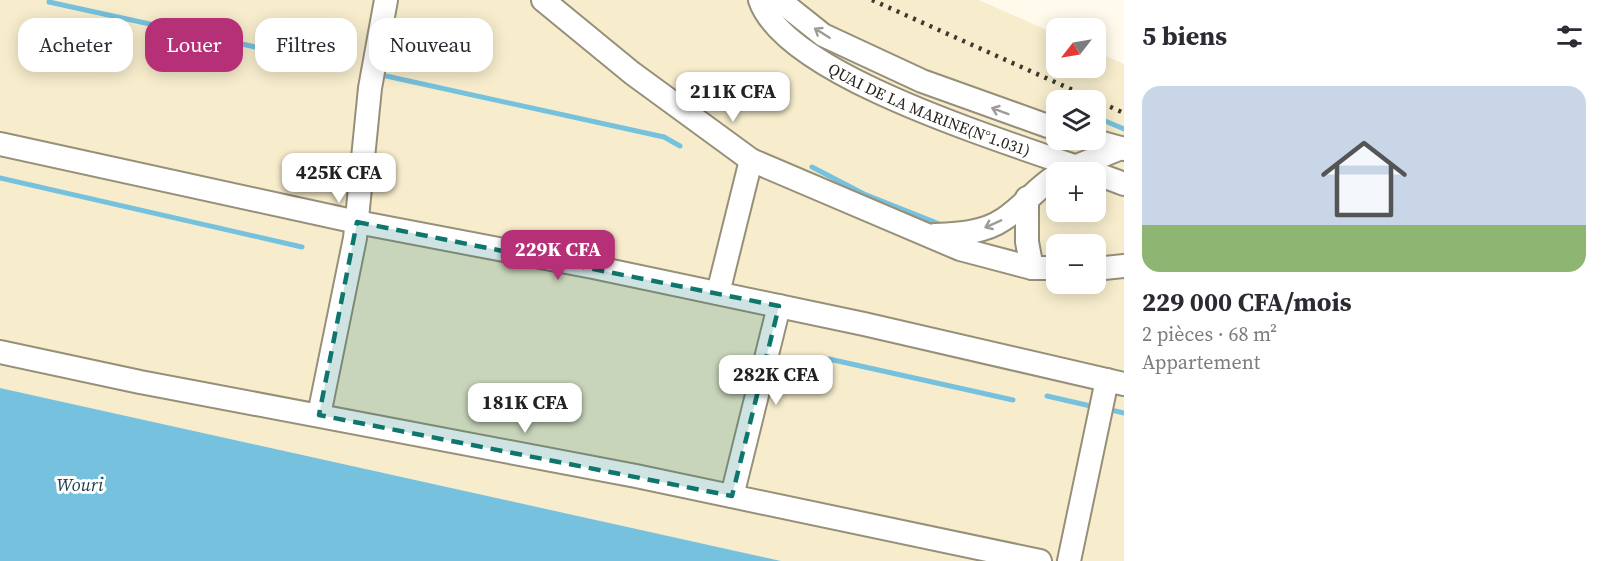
<!DOCTYPE html>
<html lang="fr">
<meta charset="utf-8">
<style>
:root{--surface:#fff;--page:#f7f7f7;--text:#2b2b33;--muted:#7c7c81;--accent:#b53076}
body{margin:0;font-family:"Source Serif 4",serif;background:var(--page);color:var(--text);height:100vh;display:flex;flex-direction:column;font-size:22px;white-space:nowrap}
*{box-sizing:border-box;margin:0}
p{font-size:20px;color:var(--muted)}
.icon{flex:none;width:33px;height:33px;fill:none;stroke:currentColor;stroke-width:2;stroke-linecap:round;stroke-linejoin:round}
.map{position:relative;flex:1;overflow:hidden}
.sheet{display:flex;flex-direction:column;background:var(--surface);width:480px}
.sheet>*{flex:none}
.guide{position:absolute;left:18px;top:18px;width:570px;height:54px;display:flex;gap:12px}
.needle{width:39px;rotate:239deg}
.fabs{position:absolute;left:1046px;top:18px;display:grid;gap:12px}
.fabs a{display:grid;place-items:center;width:60px;height:60px;border-radius:12px;background:var(--surface);box-shadow:0 3px 15px #0003;font-size:30px}
.price{position:absolute;translate:-50% -51px;padding:0 14px;border-radius:12px;background:#fff;color:#222;font-size:20px;line-height:39px;filter:drop-shadow(0 2px 3px #0008)}
.price::after{content:'';position:absolute;left:50%;top:36px;width:18px;height:14px;margin-left:-9px;background:inherit;clip-path:polygon(0 0,100% 0,50% 100%)}
.price.current{background:var(--accent);color:#fff}
ul{padding:0;list-style:none}
li{display:grid;align-content:center;gap:12px;height:318px;padding:0 18px}
li span{display:grid;place-items:center;height:186px;border-radius:18px;color:#555}
li>.icon{margin-inline-start:auto}
span .icon{width:108px;height:108px;fill:#fffc;stroke-width:1}
li b{font-size:26px}
h2{display:flex;justify-content:space-between;align-items:center;height:72px;padding:0 18px;font-size:26px}
.chip{padding:0 21px;border-radius:18px;background:var(--surface);box-shadow:0 3px 15px #0003;font-size:21px;line-height:54px}
.chip.current{background:var(--accent);color:#fff}
main{display:flex;flex:1;min-height:0}
.map>svg:first-child{display:block}
.built{fill:#f7edcd;fill-rule:evenodd}
.water{fill:#76c1de}
.lines{fill:none;stroke-linecap:round;stroke-linejoin:round}
.stream{stroke:#76c1de;stroke-width:5}
.minor-casing{stroke:#968f79;stroke-width:26}
.minor{stroke:#fff;stroke-width:22}
.rail{stroke:#3c392f;stroke-width:4.5;stroke-dasharray:3 6;stroke-linecap:butt}
.oneway{stroke:#9d9c98}
.marked{fill:#0f766e;fill-opacity:0.2;stroke:#0f766e;stroke-width:4.5;stroke-dasharray:12 8;stroke-linejoin:round}
.labels{text-anchor:middle;dominant-baseline:central;stroke-width:6;stroke-linejoin:round;paint-order:stroke}
.street-label{font-size:16px;fill:#26231a;stroke:#fff}
.water-label{font-size:18px;font-style:italic;fill:#173a47;stroke:#fff}
</style>
<main>
<div class="map">
<svg width="1124" height="561" viewBox="0 0 1124 561">
<rect width="100%" height="100%" fill="#fffaeb"/>
<!-- built -->
<path class="built" d="M 0,0 L 979,0 L 1056,34 L 1056,68 L 1095,68 L 1095,51 L 1124,64 L 1124,561 L 781,561 L 0,388 ZM 1056,100 L 1095,100 L 1095,140 L 1056,140 ZM 1056,172 L 1095,172 L 1095,212 L 1056,212 ZM 1056,244 L 1095,244 L 1095,284 L 1056,284 Z"/>
<!-- water -->
<polygon class="water" points="0,388 781,561 0,561"/>
<g class="lines">
<!-- stream -->
<g class="stream">
<polyline points="49,2 315,60"/>
<polyline points="377,74 664,137 680,146"/>
<polyline points="1098,118 1124,129"/>
<polyline points="812,167 864,194 942,225"/>
<polyline points="0,178 302,247"/>
<polyline points="829,359 1013,400"/>
<polyline points="1047,396 1095,407"/>
<polyline points="1107,409 1124,413"/>
</g>
<defs>
<g id="minor">
<polyline points="543,0 632,73 751,160 960,249 1032,268 1056,268"/>
<path id="s1" d="M 760,0 C 788,83 1044,152 1124,184"/>
<polyline points="779,0 823,35 922,81 1056,129"/>
<polyline points="1092,140 1124,149"/>
<polyline points="0,144 357,222 593,267 864,324 1124,384"/>
<polyline points="1072,168 1121,148"/>
<polyline points="1027,198 1027,242 1032,268"/>
<path d="M 935,235 C 958,234 984,233 1004,219 C 1023,207 1036,188 1056,176"/>
<polyline points="1095,269 1124,266"/>
<polyline points="718,293 751,160"/>
<polyline points="0,352 140,382 636,476 1040,561"/>
<polyline points="319,415 355,238 370,88 386,0"/>
<polyline points="732,496 779,306"/>
<polyline points="1069,561 1107,380"/>
</g>
</defs>
<!-- minor casing -->
<use href="#minor" class="minor-casing"/>
<!-- minor -->
<use href="#minor" class="minor"/>
<!-- rail -->
<polyline class="rail" points="872,0 1124,113"/>
</g>
<!-- one-way arrows -->
<defs><path id="oneway-shaft" d="M-6 0H5M1.5-3L5.5 0L1.5 3" fill="none" stroke-width="1.6" stroke-linecap="round" stroke-linejoin="round" transform="scale(1.5)"/></defs>
<g class="oneway">
<use href="#oneway-shaft" transform="translate(822 33) rotate(-148)"/>
<use href="#oneway-shaft" transform="translate(1000 111) rotate(-159)"/>
<use href="#oneway-shaft" transform="translate(993 224) rotate(156)"/>
</g>
<!-- marked area -->
<path class="marked" d="M 357,222 L 779,306 L 732,496 L 319,415 Z"/>
<g class="labels">
<!-- street labels -->
<g class="street-label">
<text stroke="none"><textPath href="#s1" startOffset="207">QUAI DE LA MARINE(N°1.031)</textPath></text>
</g>
<!-- water labels -->
<g class="water-label">
<text x="80" y="484">Wouri</text>
</g>
</g>
</svg>
<div class="fabs">
<a><svg class="needle" viewBox="-14 -14 28 28"><path d="M0-13l5 13h-10z" fill="#e53935"/><path d="M0 13l5-13h-10z" fill="#7c7c81"/></svg></a>
<a><svg class="icon" aria-label="layers" viewBox="0 0 24 24"><path d="M12 4l9 5-9 5-9-5zM3 14l9 5 9-5"/></svg></a>
<a>+</a>
<a>−</a>
</div>
<b class="price" style="left:733px;top:123px">211K CFA</b>
<b class="price" style="left:339px;top:204px">425K CFA</b>
<b class="price current" style="left:558px;top:281px">229K CFA</b>
<b class="price" style="left:776px;top:406px">282K CFA</b>
<b class="price" style="left:525px;top:434px">181K CFA</b>
<div class="guide">
<a class="chip">Acheter</a>
<a class="chip current">Louer</a>
<a class="chip">Filtres</a>
<a class="chip">Nouveau</a>
</div>
</div>
<section class="sheet">
<h2>5 biens<svg class="icon" aria-label="filters" viewBox="0 0 24 24"><path d="M4 7h16M4 17h16"/><circle cx="9" cy="7" r="2"/><circle cx="15" cy="17" r="2"/></svg></h2>
<ul>
<li><span style="background:linear-gradient(#c9d6e8 75%,#8fb573 0)"><svg class="icon" aria-label="home" viewBox="0 0 24 24"><path d="M3 11l9-7 9 7M6 9v11h12V9"/></svg></span><div><b>229 000 CFA/mois</b><p>2 pièces · 68 m²</p><p>Appartement</p></div></li>
</ul>
</section>
</main>
